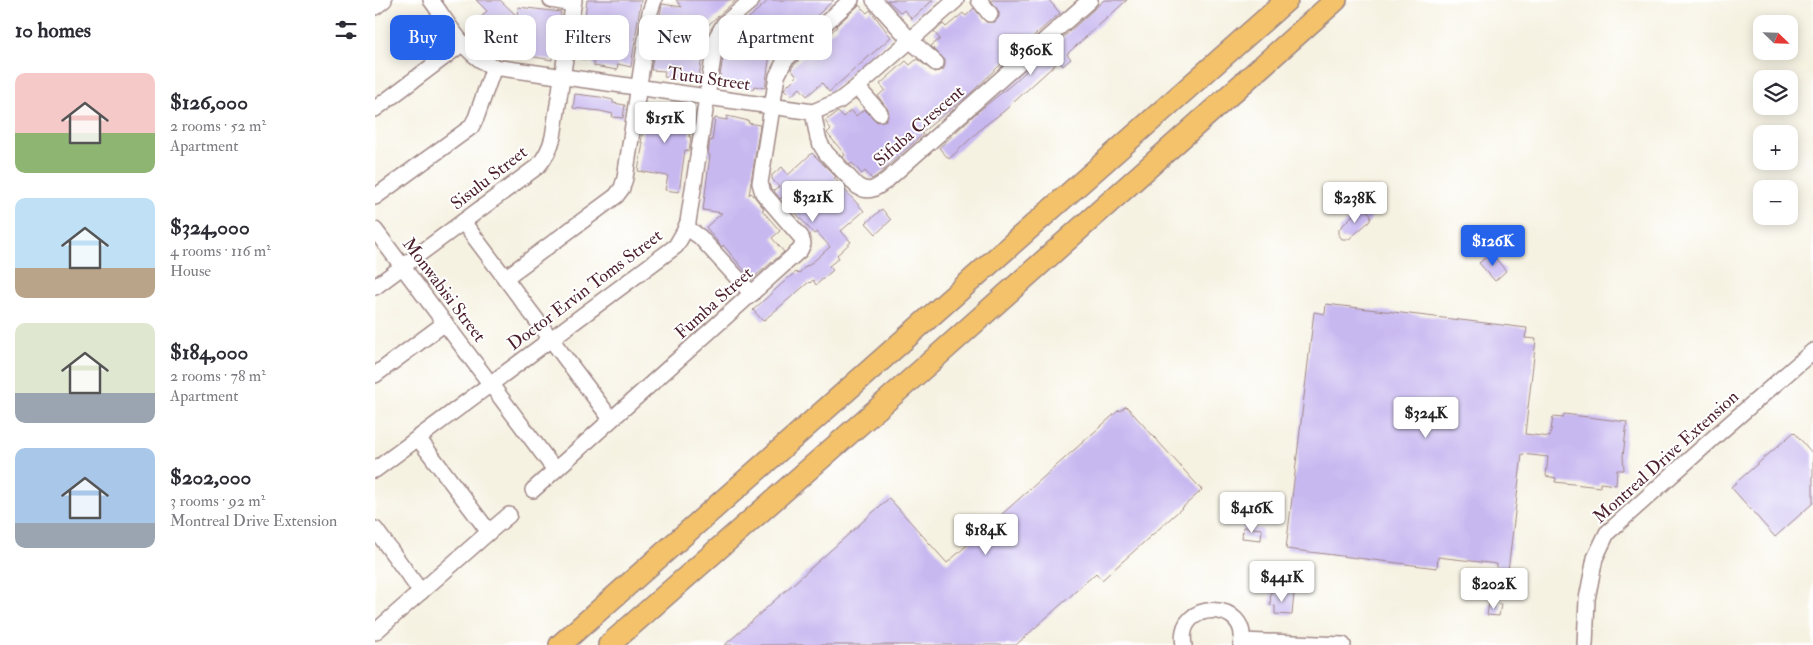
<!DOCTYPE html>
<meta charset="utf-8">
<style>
:root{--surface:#fff;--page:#f7f7f7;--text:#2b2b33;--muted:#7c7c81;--accent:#2563eb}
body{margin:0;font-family:"IM FELL Double Pica",serif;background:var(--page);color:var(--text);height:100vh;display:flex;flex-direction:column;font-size:19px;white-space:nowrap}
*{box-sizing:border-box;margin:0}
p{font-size:16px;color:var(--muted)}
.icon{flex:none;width:28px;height:28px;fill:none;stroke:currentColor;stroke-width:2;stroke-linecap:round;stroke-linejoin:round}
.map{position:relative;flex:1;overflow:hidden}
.panel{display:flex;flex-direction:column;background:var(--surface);width:375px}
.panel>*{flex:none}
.top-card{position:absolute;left:15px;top:15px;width:475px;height:45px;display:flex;gap:10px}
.needle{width:32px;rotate:113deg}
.fabs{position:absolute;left:1378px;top:15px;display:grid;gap:10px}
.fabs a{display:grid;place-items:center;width:45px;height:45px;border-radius:10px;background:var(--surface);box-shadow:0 2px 12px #0003;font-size:25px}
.price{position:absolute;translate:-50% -42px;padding:0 11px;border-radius:5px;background:#fff;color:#222;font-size:16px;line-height:32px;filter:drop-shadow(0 1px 2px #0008)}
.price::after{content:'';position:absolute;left:50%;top:30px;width:15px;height:11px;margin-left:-8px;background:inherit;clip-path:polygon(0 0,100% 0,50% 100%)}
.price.on{background:var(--accent);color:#fff}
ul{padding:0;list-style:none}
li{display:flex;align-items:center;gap:15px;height:125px;padding:0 15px}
li span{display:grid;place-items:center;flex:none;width:140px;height:100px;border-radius:10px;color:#555}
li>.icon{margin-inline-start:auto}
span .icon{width:60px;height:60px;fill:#fffc;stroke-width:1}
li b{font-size:21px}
h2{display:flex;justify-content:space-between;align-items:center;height:60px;padding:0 15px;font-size:21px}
.chip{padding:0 18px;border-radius:10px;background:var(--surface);box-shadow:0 2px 12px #0003;font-size:18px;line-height:45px}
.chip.on{background:var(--accent);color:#fff}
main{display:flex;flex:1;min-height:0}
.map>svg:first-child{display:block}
.building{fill:#c8b8f0}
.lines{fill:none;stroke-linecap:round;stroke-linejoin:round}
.minor-casing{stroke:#a08886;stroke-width:18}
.highway-casing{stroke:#a08886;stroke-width:24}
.minor{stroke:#fff;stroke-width:15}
.highway{stroke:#f3c26a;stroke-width:21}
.labels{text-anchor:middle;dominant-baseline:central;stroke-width:4;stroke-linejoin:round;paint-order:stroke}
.street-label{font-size:18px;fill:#4a1f2b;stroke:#fff}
</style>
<main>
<section class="panel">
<h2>10 homes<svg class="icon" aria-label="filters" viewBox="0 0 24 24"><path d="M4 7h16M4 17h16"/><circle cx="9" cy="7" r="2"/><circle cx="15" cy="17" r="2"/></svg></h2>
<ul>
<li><span style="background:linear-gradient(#f6c9c9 60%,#8fb573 0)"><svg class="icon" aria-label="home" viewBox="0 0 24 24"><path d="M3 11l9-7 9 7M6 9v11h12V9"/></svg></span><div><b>$126,000</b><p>2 rooms · 52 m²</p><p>Apartment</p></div></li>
<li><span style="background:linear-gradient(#bfe0f5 70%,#b9a48a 0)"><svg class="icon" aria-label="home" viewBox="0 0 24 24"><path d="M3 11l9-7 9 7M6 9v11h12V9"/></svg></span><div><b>$324,000</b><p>4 rooms · 116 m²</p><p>House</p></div></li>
<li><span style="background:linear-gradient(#dfe7d0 70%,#9aa5b1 0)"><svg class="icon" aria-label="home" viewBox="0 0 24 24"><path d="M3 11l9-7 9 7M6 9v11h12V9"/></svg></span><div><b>$184,000</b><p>2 rooms · 78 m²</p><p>Apartment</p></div></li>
<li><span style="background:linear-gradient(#a9c7e8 75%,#9aa5b1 0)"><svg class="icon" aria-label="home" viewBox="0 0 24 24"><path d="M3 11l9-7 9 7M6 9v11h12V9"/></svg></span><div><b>$202,000</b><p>3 rooms · 92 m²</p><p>Montreal Drive Extension</p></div></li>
</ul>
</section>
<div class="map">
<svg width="1438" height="645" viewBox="0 0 1438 645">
<rect width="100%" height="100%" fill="#fff"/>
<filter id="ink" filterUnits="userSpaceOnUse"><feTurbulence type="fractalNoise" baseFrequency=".02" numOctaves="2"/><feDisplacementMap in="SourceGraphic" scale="10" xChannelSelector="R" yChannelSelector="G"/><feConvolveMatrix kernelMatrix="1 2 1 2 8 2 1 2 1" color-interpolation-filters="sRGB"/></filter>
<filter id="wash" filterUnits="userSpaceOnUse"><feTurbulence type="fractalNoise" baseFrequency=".0096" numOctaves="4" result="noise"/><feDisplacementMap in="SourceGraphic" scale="20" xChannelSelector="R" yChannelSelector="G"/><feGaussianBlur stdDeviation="1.12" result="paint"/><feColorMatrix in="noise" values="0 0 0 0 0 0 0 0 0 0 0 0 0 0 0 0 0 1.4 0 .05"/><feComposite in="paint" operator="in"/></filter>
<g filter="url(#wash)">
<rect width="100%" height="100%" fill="#f6f2e2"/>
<g id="blocks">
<!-- building -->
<g class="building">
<polygon points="101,0 125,0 142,16 143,7 186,12 182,48 178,47 177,60 106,48 111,44 104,35 112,28 104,19 112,11"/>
<polygon points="212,0 266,0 256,67 243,64 242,70 219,66 219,61 205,59"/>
<polygon points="301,0 361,0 332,26 324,76 313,75 313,80 289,77 290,71 276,70 287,4 307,7"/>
<polygon points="394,0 459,0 410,45 409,44 400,52 396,48 390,88 379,86 378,89 344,82 351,39 370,42 360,30"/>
<polygon points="512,0 558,0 537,19 529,10 526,13"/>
<polygon points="616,0 674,0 685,13 623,67 596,93 546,133 548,134 503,175 497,179 490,171 487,174 477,163 475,165 468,157 470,155 452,133 456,129 450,121 463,112 468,117 476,110 481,116 489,109 502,122 511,120 514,112 503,96 510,90 505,84 531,61 535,65 542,59 559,72 568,70 570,65 570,60 556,46 565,39 559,32 568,24 571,27 588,13 591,16 599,8 611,22 620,22 624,17 624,12"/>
<polygon points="729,0 752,0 692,54 696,59 688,66 684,61 628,112 609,126 574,159 564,148 599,115 636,85"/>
<polygon points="484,5 492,13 495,10 516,37 454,92 447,83 432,96 425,88 416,96 409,89 422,76 416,69 418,66 462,27 461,26"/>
<polygon points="200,94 225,97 238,100 238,103 250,105 248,118 237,117 238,114 225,111 198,108"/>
<polygon points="272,106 284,108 285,106 295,107 306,110 306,112 317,114 314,137 316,137 314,151 310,150 304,192 290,190 293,176 263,171 268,143 266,143"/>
<polygon points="352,116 374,121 373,123 385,125 374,195 376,193 379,196 389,209 387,210 405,231 397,238 409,252 377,279 348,245 347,247 345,245 331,227 347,213 328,210 335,155 333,154 335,140 337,141 340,118 352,120"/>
<polygon points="437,153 461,177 459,178 489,211 466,231 476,242 462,255 464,258 454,266 458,270 441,285 438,280 435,283 434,282 388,321 378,310 411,280 421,272 423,274 432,265 433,266 455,247 442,232 439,234 407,197 405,199 399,191 404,187 397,179 397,175 407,167 413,175"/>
<polygon points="507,209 516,220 501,234 491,223"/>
<polygon points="989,209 995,213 996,217 995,221 974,239 967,239 964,235 964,229 978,215"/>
<polygon points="1116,253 1131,271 1120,281 1104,263"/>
<polygon points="951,304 1152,328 1150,338 1161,339 1150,434 1175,437 1178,417 1188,418 1189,414 1252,422 1248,456 1249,470 1242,470 1241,485 1225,483 1225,487 1180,482 1181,478 1171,476 1173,457 1147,454 1133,571 1122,570 1122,564 1063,557 1062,568 911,549 939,312 950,314"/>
<polygon points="751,406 827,490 727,580 721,573 641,645 350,645 514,498 572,563 744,410 745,411"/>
<polygon points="1419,432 1438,454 1438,503 1400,537 1356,487"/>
<polygon points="868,527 887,529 886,540 867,538"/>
<polygon points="896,591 919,593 917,615 900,614 900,606 895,605"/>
<polygon points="1114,603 1126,604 1124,616 1112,615"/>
</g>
</g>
</g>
<g filter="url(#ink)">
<use href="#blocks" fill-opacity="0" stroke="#a08886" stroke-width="1"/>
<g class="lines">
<defs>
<g id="minor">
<path d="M 56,0 C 74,24 90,56 119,67 L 438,112 L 464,101 L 482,87 L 581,0"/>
<polyline points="176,0 198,4"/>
<polyline points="499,0 536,41 561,63"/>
<polyline points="604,0 615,14"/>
<polyline points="0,7 9,0"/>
<polyline points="482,87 505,113"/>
<polyline points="0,109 88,43"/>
<path d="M 438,112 L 443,138 L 446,145 L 451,153 L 482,186 C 495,194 501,188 512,180 L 715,0"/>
<polyline points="0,197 96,127 101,118 119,67"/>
<polyline points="88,222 236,419"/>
<polyline points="311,227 325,237 377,294"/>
<polyline points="0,230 180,470"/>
<polyline points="130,278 241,196 247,188 250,178 275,12 279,0"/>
<path d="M 0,287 L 163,166 C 171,157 175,149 178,137 L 199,0"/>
<polyline points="0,375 70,323"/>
<polyline points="0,470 301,246 309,232 313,222 341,38 349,24 377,0"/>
<polyline points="158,490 425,250 428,244 426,237 388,193 385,183 402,76 410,60 476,0"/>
<polyline points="0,529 46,592"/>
<polyline points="114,532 134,515"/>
<polyline points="0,632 114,532 43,438"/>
<polyline points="867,641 968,645"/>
<path d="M 809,645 C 800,598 877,600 866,645"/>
<polyline points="1210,645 1212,599 1220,558 1232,533 1344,433 1438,351"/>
</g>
<g id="highway">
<polyline points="185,645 912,0"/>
<polyline points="234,645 550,367 961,0"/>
</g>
</defs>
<!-- minor casing -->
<use href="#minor" class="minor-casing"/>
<!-- highway casing -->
<use href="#highway" class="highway-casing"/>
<!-- minor -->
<use href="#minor" class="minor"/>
<!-- highway -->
<use href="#highway" class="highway"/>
</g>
</g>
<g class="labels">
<!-- street labels -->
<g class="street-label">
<text transform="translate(334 79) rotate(8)">Tutu Street</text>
<text transform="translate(544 126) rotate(-41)">Sifuba Crescent</text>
<text transform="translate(114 178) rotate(-38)">Sisulu Street</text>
<text transform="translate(69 290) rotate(53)">Monwabisi Street</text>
<text transform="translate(210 290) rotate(-37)">Doctor Ervin Toms Street</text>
<text transform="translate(339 303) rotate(-42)">Fumba Street</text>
<text transform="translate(1291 457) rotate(-42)">Montreal Drive Extension</text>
</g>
</g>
</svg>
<div class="fabs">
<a><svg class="needle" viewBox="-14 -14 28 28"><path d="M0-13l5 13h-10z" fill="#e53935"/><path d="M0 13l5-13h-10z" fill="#7c7c81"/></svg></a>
<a><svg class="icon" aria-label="layers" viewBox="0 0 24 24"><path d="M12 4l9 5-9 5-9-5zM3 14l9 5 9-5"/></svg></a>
<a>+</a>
<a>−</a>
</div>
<b class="price" style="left:656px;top:76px">$360K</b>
<b class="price" style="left:290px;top:144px">$151K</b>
<b class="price" style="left:438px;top:223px">$321K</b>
<b class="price" style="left:980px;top:224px">$238K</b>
<b class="price on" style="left:1118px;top:267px">$126K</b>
<b class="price" style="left:1051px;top:439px">$324K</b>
<b class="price" style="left:877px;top:534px">$416K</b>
<b class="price" style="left:611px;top:556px">$184K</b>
<b class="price" style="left:907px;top:603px">$441K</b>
<b class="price" style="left:1119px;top:610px">$202K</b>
<div class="top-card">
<a class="chip on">Buy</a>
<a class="chip">Rent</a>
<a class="chip">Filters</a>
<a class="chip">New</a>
<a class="chip">Apartment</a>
</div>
</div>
</main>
